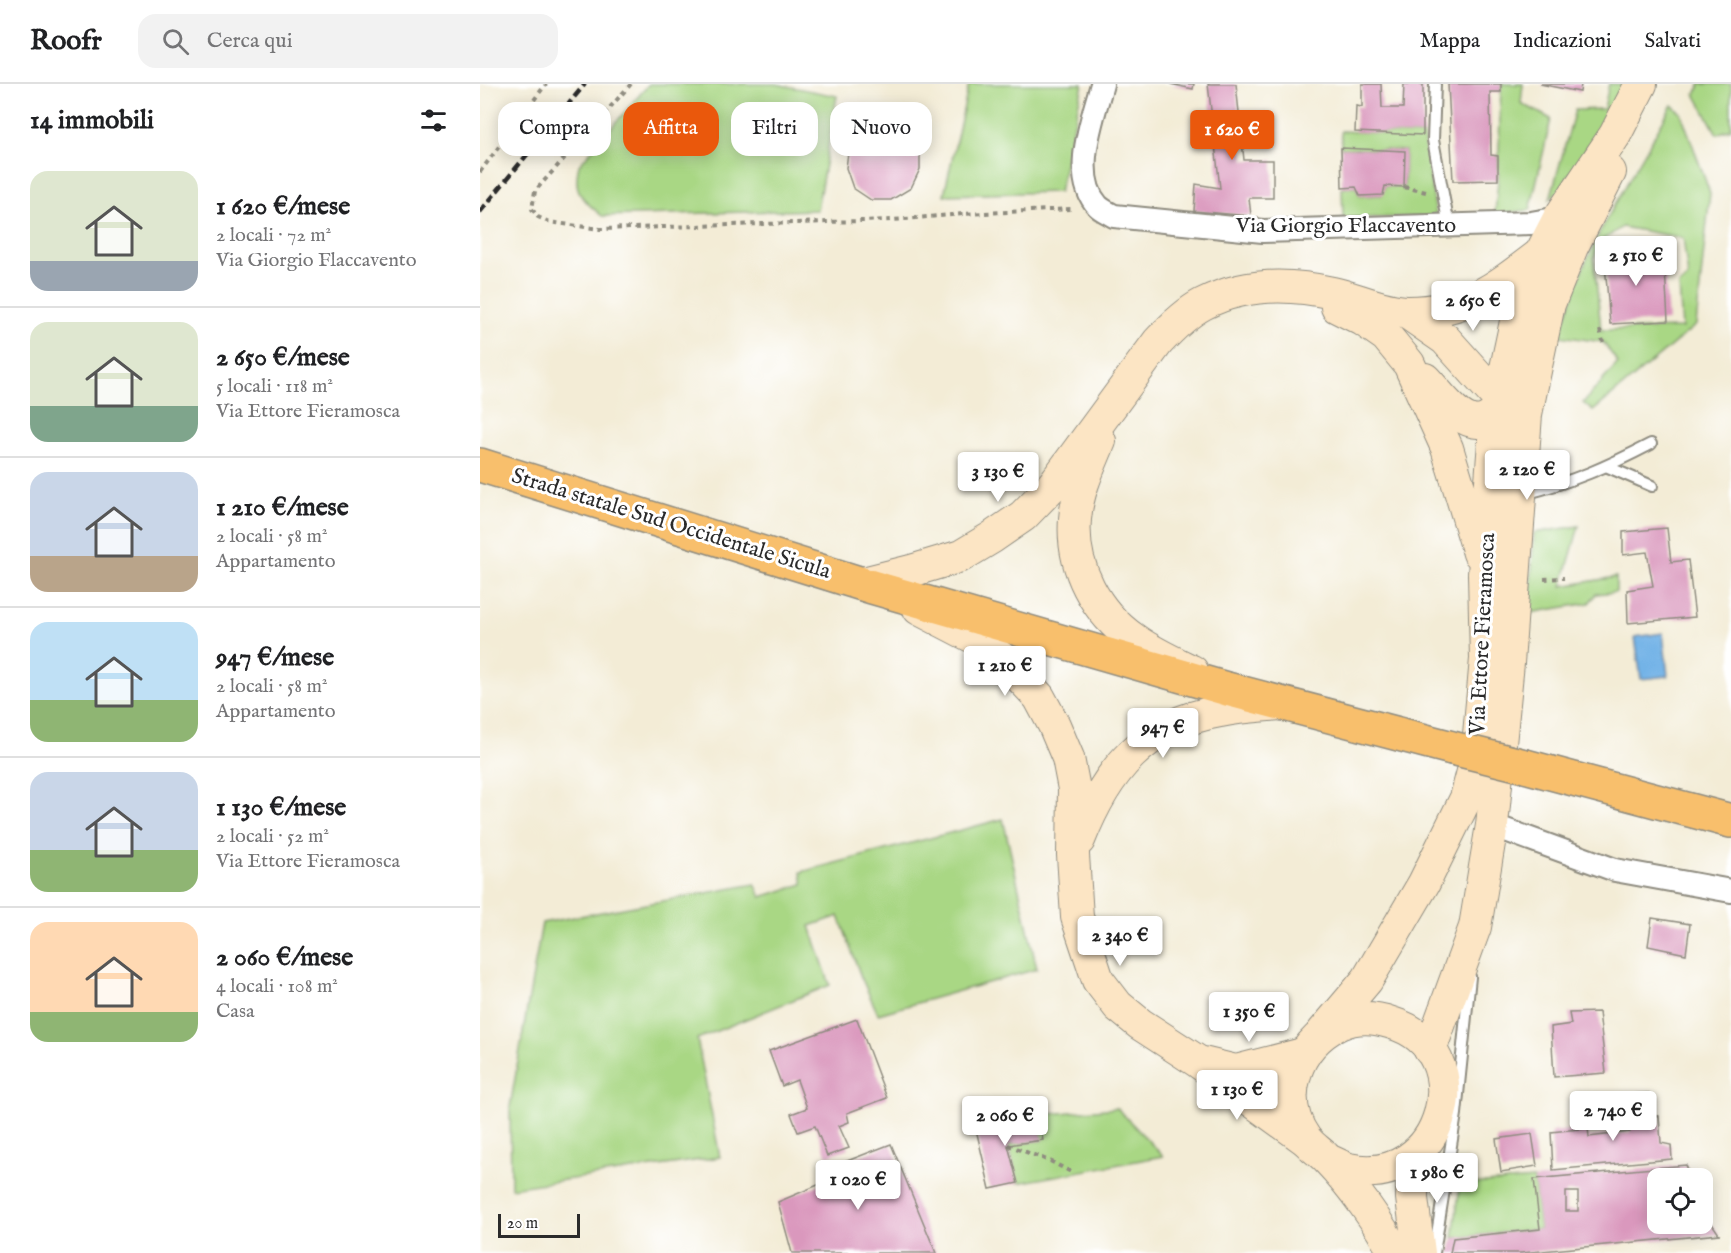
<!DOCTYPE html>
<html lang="it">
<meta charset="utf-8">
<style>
:root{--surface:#fff;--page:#f2f2f2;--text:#202124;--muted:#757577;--line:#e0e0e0;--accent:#ea580c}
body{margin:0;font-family:"IM FELL English",serif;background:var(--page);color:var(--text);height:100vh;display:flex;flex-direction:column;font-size:22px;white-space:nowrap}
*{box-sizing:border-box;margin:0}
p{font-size:20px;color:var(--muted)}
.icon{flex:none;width:33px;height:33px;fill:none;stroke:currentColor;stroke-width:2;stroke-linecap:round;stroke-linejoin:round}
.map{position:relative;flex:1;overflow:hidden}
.side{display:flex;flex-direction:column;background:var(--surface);width:480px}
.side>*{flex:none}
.guide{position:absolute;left:18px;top:18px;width:570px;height:54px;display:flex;gap:12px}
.fabs{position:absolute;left:1167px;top:1084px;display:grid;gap:12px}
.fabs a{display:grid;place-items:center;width:66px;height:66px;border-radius:12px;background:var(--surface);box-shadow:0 3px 15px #0003;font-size:30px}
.scale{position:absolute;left:18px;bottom:15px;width:82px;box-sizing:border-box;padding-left:6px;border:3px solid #2b2b2b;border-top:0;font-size:16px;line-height:21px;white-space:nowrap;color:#2b2b2b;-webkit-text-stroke:4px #fff;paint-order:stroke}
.price{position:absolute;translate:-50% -51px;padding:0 14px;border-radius:6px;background:#fff;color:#222;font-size:20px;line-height:39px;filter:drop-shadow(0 2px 3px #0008)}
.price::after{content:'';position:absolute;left:50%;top:36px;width:18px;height:14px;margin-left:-9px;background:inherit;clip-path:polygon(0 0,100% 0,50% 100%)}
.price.selected{background:var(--accent);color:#fff}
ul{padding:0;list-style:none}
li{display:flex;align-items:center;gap:18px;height:150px;padding:0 30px}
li+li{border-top:2px solid var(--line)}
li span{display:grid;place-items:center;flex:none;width:168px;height:120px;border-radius:18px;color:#555}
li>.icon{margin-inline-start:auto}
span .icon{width:72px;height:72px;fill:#fffc;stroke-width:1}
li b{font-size:26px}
h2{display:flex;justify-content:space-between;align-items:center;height:72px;padding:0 30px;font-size:26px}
.tag{padding:0 21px;border-radius:18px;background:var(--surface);box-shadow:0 3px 15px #0003;font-size:21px;line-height:54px}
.tag.selected{background:var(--accent);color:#fff}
header{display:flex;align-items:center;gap:36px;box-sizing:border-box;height:84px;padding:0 30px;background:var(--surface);border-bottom:2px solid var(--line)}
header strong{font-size:28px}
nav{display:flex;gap:33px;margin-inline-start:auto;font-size:21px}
.search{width:420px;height:54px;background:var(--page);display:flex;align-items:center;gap:15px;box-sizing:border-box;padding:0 21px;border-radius:18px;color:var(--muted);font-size:22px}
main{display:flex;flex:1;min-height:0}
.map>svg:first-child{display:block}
.green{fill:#a9d784;stroke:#6a8158;stroke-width:1.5;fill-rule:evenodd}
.water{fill:#73b3e7;stroke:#4f6f89;stroke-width:1.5}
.building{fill:#da98bd;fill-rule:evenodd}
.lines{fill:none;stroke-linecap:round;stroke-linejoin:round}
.lane-casing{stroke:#8f8c80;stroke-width:14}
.street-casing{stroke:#8f8c80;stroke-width:26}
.secondary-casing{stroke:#8f8c80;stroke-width:34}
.primary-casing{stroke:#8f8c80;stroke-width:36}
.path{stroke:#8f8c80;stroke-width:4;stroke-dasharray:4.5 4.5;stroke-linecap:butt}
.lane{stroke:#fff;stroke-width:10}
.street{stroke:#fff;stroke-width:22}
.secondary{stroke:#fce5c4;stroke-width:32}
.primary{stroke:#f8bf6c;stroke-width:33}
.rail{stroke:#2b2b2b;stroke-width:4.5;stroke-dasharray:9 4.5;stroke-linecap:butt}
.primary-bridge-casing{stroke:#8f8c80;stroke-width:36;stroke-linecap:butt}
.primary-bridge{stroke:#f8bf6c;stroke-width:33}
.labels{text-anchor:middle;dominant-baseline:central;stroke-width:6;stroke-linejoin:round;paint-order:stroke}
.street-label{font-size:22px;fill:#2b2b2b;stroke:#fff}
</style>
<header>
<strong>Roofr</strong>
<div class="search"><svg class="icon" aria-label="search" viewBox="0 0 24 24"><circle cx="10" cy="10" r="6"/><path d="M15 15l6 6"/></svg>Cerca qui</div>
<nav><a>Mappa</a><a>Indicazioni</a><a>Salvati</a></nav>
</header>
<main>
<section class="side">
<h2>14 immobili<svg class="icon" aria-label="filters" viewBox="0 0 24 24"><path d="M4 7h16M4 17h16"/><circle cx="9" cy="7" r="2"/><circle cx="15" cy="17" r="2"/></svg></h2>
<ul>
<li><span style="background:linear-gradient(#dfe7d0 75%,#9aa5b1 0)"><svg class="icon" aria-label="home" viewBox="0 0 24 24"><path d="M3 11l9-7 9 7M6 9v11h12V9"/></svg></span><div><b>1 620 €/mese</b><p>2 locali · 72 m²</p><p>Via Giorgio Flaccavento</p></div></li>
<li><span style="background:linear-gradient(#dfe7d0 70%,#7fa58c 0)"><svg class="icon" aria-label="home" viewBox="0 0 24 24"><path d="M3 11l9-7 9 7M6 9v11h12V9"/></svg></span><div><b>2 650 €/mese</b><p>5 locali · 118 m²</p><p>Via Ettore Fieramosca</p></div></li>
<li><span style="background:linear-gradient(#c9d6e8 70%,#b9a48a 0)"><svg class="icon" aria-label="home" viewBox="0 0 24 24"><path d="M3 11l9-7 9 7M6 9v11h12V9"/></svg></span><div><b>1 210 €/mese</b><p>2 locali · 58 m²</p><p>Appartamento</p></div></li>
<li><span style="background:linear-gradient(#bfe0f5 65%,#8fb573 0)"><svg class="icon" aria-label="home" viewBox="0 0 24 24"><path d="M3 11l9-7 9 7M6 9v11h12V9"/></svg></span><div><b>947 €/mese</b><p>2 locali · 58 m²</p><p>Appartamento</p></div></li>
<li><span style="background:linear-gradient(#c9d6e8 65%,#8fb573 0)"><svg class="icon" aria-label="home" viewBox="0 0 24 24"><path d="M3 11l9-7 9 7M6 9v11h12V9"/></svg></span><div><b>1 130 €/mese</b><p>2 locali · 52 m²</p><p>Via Ettore Fieramosca</p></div></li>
<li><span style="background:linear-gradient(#ffd9b3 75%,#8fb573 0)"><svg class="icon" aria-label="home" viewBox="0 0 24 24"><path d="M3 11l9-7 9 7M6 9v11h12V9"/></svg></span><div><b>2 060 €/mese</b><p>4 locali · 108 m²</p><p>Casa</p></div></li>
</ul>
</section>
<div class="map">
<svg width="1251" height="1169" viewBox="0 0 1251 1169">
<rect width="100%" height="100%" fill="#fff"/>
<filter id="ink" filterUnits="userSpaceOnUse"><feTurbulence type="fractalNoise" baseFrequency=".0167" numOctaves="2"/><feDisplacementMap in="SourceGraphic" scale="12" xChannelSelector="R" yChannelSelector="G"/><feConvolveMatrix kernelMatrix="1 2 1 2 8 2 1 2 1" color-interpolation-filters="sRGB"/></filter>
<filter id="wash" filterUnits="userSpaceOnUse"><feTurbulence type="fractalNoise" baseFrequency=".008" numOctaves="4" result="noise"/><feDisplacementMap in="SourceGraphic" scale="24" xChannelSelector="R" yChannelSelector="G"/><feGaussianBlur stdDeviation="1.35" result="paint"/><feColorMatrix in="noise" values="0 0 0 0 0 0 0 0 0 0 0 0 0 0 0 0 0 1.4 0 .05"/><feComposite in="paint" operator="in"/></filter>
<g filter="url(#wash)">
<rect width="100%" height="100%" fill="#f3ecd6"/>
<!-- green -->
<g class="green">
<path d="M 169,0 L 296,0 L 357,12 L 337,126 L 122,132 C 102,115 92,109 99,81 Z"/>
<polygon points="489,0 603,0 579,108 464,111"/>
<polygon points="1021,0 1043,0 1041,19 1071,35 1050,126 1015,130 1018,96"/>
<polygon points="1129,0 1148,0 1080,106 1070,115 1095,26 1124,25"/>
<polygon points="1221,0 1251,0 1251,45 1237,50 1215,10"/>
<path d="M 1192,21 L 1201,29 L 1230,109 L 1216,241 L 1113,327 L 1103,319 L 1138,279 L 1123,258 L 1079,252 L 1103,184 L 1122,143 ZM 1142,143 L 1203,154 L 1208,193 L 1199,201 L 1202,244 L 1121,246 L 1114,174 L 1120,158 Z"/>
<polygon points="861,47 943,51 956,130 944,133 863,134 862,104 876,103 880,112 902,111 905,102 924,103 925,67 861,64"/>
<polygon points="1099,442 1082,502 1136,493 1136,508 1116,510 1109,519 1049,529 1054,449"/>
<polygon points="523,735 557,885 398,930 381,893 359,832 330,842 350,901 217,955 240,1073 31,1104 30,1023 62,839 275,800 281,813 323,800 321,788"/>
<polygon points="637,1024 683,1072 538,1099 528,1061 562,1056 558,1031"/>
<polygon points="1054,1095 1060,1145 973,1154 980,1101"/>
</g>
<!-- water -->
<polygon class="water" points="1183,549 1188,592 1161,595 1155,553"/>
<g id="blocks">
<!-- building -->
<g class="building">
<polygon points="690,0 714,0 713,5"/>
<polygon points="728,0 756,0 764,76 793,76 793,114 769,114 771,132 714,127 716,100 740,104"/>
<polygon points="882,0 901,0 902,24 923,24 924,0 943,0 943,51 875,48 876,22 882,23"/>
<polygon points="968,0 1021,0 1021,8 1010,8 1011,71 1018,72 1018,96 973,97"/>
<polygon points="1060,0 1101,0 1100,8"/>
<polygon points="406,39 426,48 440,65 440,85 431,104 411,116 391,116 373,104 366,84 369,61 384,45"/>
<polygon points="861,64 925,67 924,103 905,102 903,111 880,112 876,103 862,104"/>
<polygon points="1184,167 1188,237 1130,240 1124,168"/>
<polygon points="1187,444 1191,478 1208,476 1215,533 1148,539 1147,506 1173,502 1167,468 1143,471 1143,448"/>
<polygon points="1172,834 1210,840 1206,870 1168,862"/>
<polygon points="1119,928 1126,989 1074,993 1071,943 1091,940 1089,929"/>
<polygon points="377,935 407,1014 367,1029 369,1038 359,1042 369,1064 347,1072 335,1042 318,1048 311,1030 327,1024 317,996 302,1002 289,967"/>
<polygon points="1169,1009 1170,1031 1179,1032 1181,1059 1191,1061 1192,1075 1073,1086 1071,1048 1108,1044 1109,1053 1150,1048 1148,1010"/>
<polygon points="558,1031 563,1056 528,1061 538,1099 510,1105 495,1041"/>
<polygon points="1052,1050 1057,1082 1021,1088 1016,1055"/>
<polygon points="411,1060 456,1169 312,1169 298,1118 352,1095 349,1084"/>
<path d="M 1206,1081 L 1211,1095 L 1178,1095 L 1178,1140 L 1222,1140 L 1222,1125 L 1239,1150 L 1041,1169 L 970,1169 L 973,1154 L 1060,1145 L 1054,1095 ZM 1086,1108 L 1098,1108 L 1098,1127 L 1086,1127 Z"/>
</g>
</g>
</g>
<g filter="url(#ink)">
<use href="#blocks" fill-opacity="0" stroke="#8f8c80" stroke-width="1.5"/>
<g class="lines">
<defs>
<g id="lane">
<polyline points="955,0 953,56 969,142"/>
<polyline points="1128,383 1172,402"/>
<path d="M 1044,410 C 1092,398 1127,383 1171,360"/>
<polyline points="954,1169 976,1030 990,893"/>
</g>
<g id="street">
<path d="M 622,0 C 613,34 590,92 618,122 C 622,126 629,129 634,132 L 783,147 L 1051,139 L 1079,134"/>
<polyline points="1012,741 1135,786 1251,807"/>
</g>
<g id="secondary">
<polyline points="857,223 883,236 906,252 929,280 967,364 999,469"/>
<polyline points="926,228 965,255 1018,314 1026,328"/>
<path d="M 945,295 C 961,311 984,348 1007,335 C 1017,330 1022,325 1027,315"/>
<path d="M 620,357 C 610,381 597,408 595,435 C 591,484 616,529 655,556 C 673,569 693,578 712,587"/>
<path d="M 383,499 L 431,487 L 481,472 L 511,454 L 543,432 L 573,401 L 678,258 C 691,244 706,229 723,220 C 763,199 809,199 853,209 C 876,214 904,228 928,228 C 985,228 1016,204 1059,171"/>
<polyline points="439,525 495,554 525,577 559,613 574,641 588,674 594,705 593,771 597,833 618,896 638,922 660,940 717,977 826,1056"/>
<path d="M 599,756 C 626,687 664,640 740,627 C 760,623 780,622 800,620"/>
<polyline points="843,948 887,896 944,799 986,714 997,672 1006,575 1004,490 1016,331 1038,228 1060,171 1079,134 1135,51 1161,0"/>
<polyline points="950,966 995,843 1012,741 1028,579 1046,330 1069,220 1092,163 1130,88"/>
<polyline points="723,979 756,987 823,970"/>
<polyline points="933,1072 932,1114 939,1169"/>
<path d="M 848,1076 C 855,1079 862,1083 869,1085 C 964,1106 1002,966 912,939 C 895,933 876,932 859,940 C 816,960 797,1014 825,1054 C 831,1063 841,1068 848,1076 C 870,1099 901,1140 914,1169"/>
</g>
<g id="primary">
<polyline points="0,381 392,503 747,605 972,664"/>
<polyline points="1045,682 1251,737"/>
</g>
</defs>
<!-- lane casing -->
<use href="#lane" class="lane-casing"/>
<!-- street casing -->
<use href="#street" class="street-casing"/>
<!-- secondary casing -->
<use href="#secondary" class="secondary-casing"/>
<!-- primary casing -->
<use href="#primary" class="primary-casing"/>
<!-- path -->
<g class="path">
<polyline points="151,0 55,107 52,125 58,133 69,138 120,145 413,136 483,130 592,125"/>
<polyline points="0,88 66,0"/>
<polyline points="924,103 946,108"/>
<polyline points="1120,246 1123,258"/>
<polyline points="1064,495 1084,494"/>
<polyline points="528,1061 572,1078 593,1089"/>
</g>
<!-- lane -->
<use href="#lane" class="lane"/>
<!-- street -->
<use href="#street" class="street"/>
<!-- secondary -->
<use href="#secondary" class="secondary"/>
<!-- primary -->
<use href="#primary" class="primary"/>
<!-- rail -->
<polyline class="rail" points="0,128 105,0"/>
<defs>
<polyline id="primary-bridge" points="972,664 1045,682"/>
</defs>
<!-- primary-bridge casing -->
<use href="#primary-bridge" class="primary-bridge-casing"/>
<!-- primary-bridge -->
<use href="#primary-bridge" class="primary-bridge"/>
</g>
</g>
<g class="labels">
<!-- street labels -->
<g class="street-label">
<text x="866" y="142">Via Giorgio Flaccavento</text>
<text transform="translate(191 440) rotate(17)">Strada statale Sud Occidentale Sicula</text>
<text transform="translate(1003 550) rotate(-87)">Via Ettore Fieramosca</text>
</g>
</g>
</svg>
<div class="fabs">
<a><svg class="icon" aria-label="locate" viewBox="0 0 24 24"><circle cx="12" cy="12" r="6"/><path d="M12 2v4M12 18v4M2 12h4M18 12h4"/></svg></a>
</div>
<div class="scale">20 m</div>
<b class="price selected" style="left:752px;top:77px">1 620 €</b>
<b class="price" style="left:1156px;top:203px">2 510 €</b>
<b class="price" style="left:993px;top:248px">2 650 €</b>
<b class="price" style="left:1047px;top:417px">2 120 €</b>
<b class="price" style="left:518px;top:419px">3 130 €</b>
<b class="price" style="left:525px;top:613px">1 210 €</b>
<b class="price" style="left:683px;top:675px">947 €</b>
<b class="price" style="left:640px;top:883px">2 340 €</b>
<b class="price" style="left:769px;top:959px">1 350 €</b>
<b class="price" style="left:757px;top:1037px">1 130 €</b>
<b class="price" style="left:1133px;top:1058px">2 740 €</b>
<b class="price" style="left:525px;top:1063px">2 060 €</b>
<b class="price" style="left:957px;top:1120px">1 980 €</b>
<b class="price" style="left:378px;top:1127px">1 020 €</b>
<div class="guide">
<a class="tag">Compra</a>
<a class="tag selected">Affitta</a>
<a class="tag">Filtri</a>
<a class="tag">Nuovo</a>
</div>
</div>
</main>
